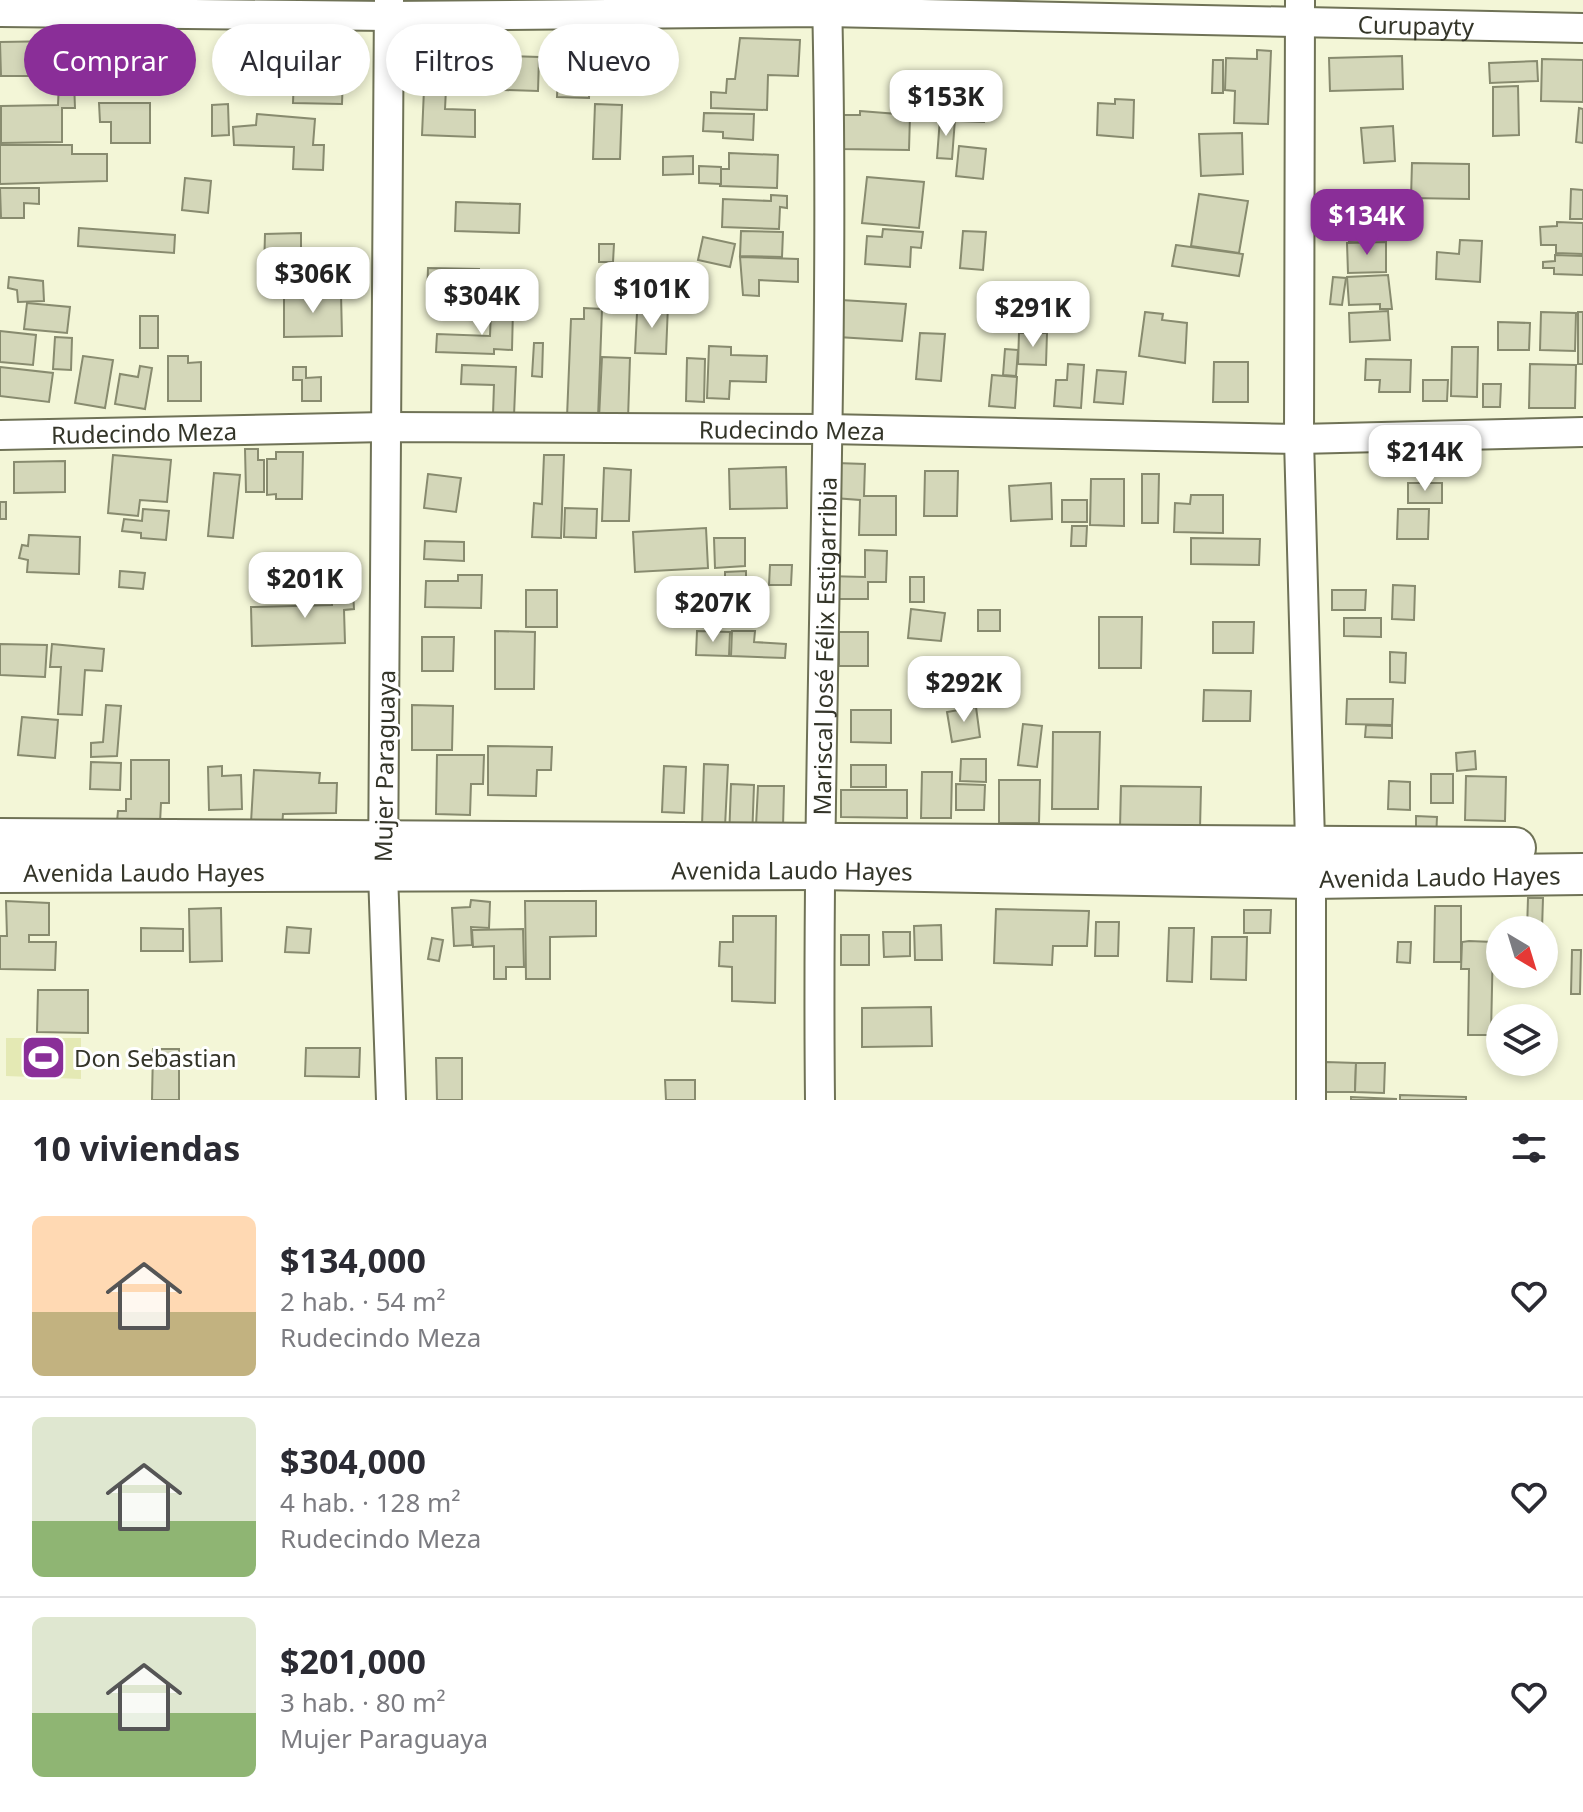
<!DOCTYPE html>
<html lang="es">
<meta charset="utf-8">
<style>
:root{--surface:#fff;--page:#f2f2f3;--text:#2b2b33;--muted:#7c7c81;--line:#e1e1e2;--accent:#8a2e98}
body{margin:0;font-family:"Noto Sans",sans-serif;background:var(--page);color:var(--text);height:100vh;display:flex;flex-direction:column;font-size:30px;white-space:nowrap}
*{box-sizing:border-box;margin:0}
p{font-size:26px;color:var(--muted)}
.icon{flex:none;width:44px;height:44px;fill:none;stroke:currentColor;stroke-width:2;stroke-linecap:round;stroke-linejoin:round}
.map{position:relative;height:1100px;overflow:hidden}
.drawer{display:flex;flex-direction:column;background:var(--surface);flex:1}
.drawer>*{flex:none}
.hud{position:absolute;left:24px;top:24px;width:800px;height:72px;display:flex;gap:16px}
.needle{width:52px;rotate:142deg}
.controls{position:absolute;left:1486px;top:916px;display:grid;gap:16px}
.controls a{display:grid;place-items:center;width:72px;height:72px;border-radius:50%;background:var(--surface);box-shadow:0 4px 12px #0003;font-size:40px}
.price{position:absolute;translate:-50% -68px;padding:0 18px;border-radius:16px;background:#fff;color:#222;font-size:26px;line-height:52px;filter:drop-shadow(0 2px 4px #0008)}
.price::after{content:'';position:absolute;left:50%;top:48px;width:24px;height:18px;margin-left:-12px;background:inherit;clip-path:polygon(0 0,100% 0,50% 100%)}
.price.active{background:var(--accent);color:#fff}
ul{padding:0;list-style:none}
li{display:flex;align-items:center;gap:24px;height:200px;padding:0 32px}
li+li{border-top:2px solid var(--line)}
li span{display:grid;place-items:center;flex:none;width:224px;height:160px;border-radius:12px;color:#555}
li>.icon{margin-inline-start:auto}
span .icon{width:96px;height:96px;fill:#fffc;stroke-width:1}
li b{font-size:34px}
h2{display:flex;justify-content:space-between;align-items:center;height:96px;padding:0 32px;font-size:34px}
.tag{padding:0 28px;border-radius:36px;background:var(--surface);box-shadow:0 4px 12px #0003;font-size:28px;line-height:72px}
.tag.active{background:var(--accent);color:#fff}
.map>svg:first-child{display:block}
.green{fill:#e4e9b4}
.building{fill:#d4d7b9;stroke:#888b6f;stroke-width:2}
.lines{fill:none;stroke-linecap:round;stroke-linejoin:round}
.street-casing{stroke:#6f7256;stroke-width:32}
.secondary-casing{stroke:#6f7256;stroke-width:44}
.street{stroke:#fff;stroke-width:28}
.secondary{stroke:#fff;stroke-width:40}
.labels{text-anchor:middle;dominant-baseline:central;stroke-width:6;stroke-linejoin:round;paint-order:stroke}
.street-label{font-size:24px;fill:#343529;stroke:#fff}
.poi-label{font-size:24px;fill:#343529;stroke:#fff;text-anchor:start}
</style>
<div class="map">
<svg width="1583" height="1100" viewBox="0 0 1583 1100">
<rect width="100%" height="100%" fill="#f3f6d7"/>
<!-- green -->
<polygon class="green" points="6,1038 81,1038 81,1079 6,1076"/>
<!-- building -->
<g class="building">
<polygon points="413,32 485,35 484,66 434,65 433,71 411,70"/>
<polygon points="740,38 800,40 798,76 768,75 767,110 711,108 711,92 726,93 727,79 735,79"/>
<polygon points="281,39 311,42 308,72 278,69"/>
<polygon points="60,41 60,76 1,76 0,42"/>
<rect x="99" y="47" width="25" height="47"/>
<polygon points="1257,50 1271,51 1268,124 1234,123 1235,91 1225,90 1226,58 1257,59"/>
<polygon points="506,56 539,57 538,91 504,90"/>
<polygon points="1402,56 1403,89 1330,91 1329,58"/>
<polygon points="1542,59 1583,60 1583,102 1541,101"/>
<polygon points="1213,60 1223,60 1223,93 1212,93"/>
<polygon points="1537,61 1538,81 1490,83 1489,63"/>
<polygon points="558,70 590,71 589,98 557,97"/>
<polygon points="294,75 343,75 342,104 293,103"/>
<polygon points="59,81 74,81 75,108 62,108 62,142 1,143 1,106 58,105"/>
<polygon points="961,82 985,83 984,122 960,121"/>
<polygon points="1518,86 1519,135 1493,136 1493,87"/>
<polygon points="424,89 446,89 445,109 475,110 475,137 422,135"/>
<polygon points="1115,99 1134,100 1133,138 1097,135 1098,103 1115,104"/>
<polygon points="99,103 150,103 150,143 111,143 111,122 100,122"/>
<polygon points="228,104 229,135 212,136 212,105"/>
<polygon points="595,104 622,105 620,159 593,159"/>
<polygon points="1579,108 1583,109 1583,143 1576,142"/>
<polygon points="860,111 910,115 909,150 841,149 841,115 860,115"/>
<polygon points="704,113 754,114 753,140 723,138 723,132 703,131"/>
<polygon points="257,114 315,119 313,145 324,145 323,170 293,169 294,147 234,145 233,127 256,125"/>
<polygon points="940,118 955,119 952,159 937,158"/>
<polygon points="1393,126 1395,161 1364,163 1361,128"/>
<polygon points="1242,133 1243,174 1201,176 1199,134"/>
<polygon points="0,145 72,145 72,154 107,154 107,181 0,184"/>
<polygon points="959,146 986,149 983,179 956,176"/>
<polygon points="729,153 778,155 777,188 720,186 721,169 729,169"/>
<polygon points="693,156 693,174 663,175 663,157"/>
<polygon points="1412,163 1469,164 1469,199 1411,198"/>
<polygon points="699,166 721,167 721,184 699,183"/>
<polygon points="867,177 924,182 919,228 862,223"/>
<polygon points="185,178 211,181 208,213 182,210"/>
<polygon points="0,188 39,188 39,204 24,203 24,218 1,218"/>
<polygon points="1571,189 1583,190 1583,219 1570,219"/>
<polygon points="1199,194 1248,201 1239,253 1191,246"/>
<polygon points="771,195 787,196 787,208 780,207 779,229 722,227 723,199 771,201"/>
<polygon points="456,202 520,204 519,233 455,231"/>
<polygon points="1398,216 1399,239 1349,241 1349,217"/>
<polygon points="1557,222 1583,223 1583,254 1556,253 1556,245 1541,245 1540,227 1557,226"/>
<polygon points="79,228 175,235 174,253 78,246"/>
<polygon points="883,229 923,232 921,248 911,247 910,267 865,264 867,236 882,237"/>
<polygon points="741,231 783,232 782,257 740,256"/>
<polygon points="963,231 986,232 983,270 960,268"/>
<polygon points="301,233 301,269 264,270 265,234"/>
<polygon points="703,237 735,244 730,267 698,260"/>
<polygon points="1460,240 1482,241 1480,282 1436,279 1437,252 1459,254"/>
<polygon points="1386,242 1386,272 1348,273 1347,243"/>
<polygon points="599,244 614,244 613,262 599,262"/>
<polygon points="1176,245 1243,254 1239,276 1172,266"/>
<polygon points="315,254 341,254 342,283 321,283"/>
<polygon points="1555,255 1583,256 1583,275 1554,274 1554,268 1543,268 1543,262 1555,261"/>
<polygon points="740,257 798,259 798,282 759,280 759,296 743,295"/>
<polygon points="428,268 479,269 477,299 427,297"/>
<polygon points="1388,275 1392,309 1380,309 1380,304 1349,305 1347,277"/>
<polygon points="9,277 43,281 44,301 18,302 17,290 8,288"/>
<polygon points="1333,277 1346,278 1342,305 1330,304"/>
<polygon points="341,293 342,336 284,337 284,294"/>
<polygon points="841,300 906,304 902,341 838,337"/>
<polygon points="27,303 70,307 67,333 24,329"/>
<polygon points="646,304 668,305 666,354 635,353 637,313 646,313"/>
<polygon points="584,308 602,309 598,418 567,417 571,319 584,319"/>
<polygon points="491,309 513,309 512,350 494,349 494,354 436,352 437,334 490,336"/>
<polygon points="1388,311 1390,340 1350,342 1349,313"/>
<polygon points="1145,312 1163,314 1162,320 1187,323 1185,363 1139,356"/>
<polygon points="1541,312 1576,313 1575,351 1540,350"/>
<rect x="1578" y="312" width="5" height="52"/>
<rect x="140" y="316" width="18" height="32"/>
<polygon points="1498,322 1530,323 1529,350 1498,350"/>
<polygon points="0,331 36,335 33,365 0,362"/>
<polygon points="920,333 945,334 941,381 916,379"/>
<polygon points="1019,333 1047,333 1046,365 1018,364"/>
<polygon points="55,337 72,338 71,370 53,369"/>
<polygon points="534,343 543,343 542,377 532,376"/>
<polygon points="709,346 731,347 731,355 767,356 766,382 730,381 729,399 707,398"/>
<polygon points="1452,347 1478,347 1477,397 1451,396"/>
<polygon points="1005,349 1018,350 1016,376 1003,375"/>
<polygon points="83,356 113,360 105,408 75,403"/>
<polygon points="168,356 188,356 188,363 201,362 201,401 168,401"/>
<polygon points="602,357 630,358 628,419 599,418"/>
<polygon points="687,358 705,359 704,402 686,401"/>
<polygon points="1366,359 1411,360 1410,392 1379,392 1380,380 1365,380"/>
<polygon points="1214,362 1248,362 1248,402 1213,402"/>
<polygon points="1068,364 1084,365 1081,408 1054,406 1056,380 1067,380"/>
<polygon points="1530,364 1576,365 1575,408 1529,408"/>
<polygon points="462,365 516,367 514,416 493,415 494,385 461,384"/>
<polygon points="140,366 152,368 145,409 115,404 120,374 138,377"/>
<polygon points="0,367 53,373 49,402 0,396"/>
<polygon points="293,367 306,367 306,378 321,377 321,401 302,401 302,380 293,380"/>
<polygon points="1097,370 1126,372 1123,404 1094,402"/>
<polygon points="992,375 1017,377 1015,408 989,406"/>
<polygon points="1423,380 1448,380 1447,401 1423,401"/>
<polygon points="1483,384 1501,384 1500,407 1483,407"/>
<polygon points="245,449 258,449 258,460 264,460 264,492 246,492"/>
<polygon points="276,452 303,452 302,499 276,499 276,494 267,495 267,459 276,459"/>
<polygon points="113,455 171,460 167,502 140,500 138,516 108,513"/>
<polygon points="544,455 564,455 561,538 532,537 534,503 542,504"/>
<polygon points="65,461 65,492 14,493 14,462"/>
<polygon points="836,463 865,464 864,496 896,496 896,535 859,535 860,500 834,498"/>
<polygon points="786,467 787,508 730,509 729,469"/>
<polygon points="604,468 631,470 629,521 602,521"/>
<polygon points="925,471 958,471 957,516 924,516"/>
<polygon points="214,473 240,475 233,538 208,536"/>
<polygon points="428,474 461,478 456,512 424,508"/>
<polygon points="1142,474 1159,474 1158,523 1142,523"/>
<polygon points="1091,479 1124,479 1124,526 1090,525"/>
<polygon points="1051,483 1052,519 1011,521 1009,486"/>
<rect x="1408" y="483" width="34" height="20"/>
<polygon points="1191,495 1223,495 1223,533 1174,532 1175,503 1190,504"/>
<rect x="1062" y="500" width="25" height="22"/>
<rect x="0" y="502" width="6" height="17"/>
<polygon points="565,508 597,509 596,538 564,537"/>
<polygon points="143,509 169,511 166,540 141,538 141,533 122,531 124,519 142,521"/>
<polygon points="1398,509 1429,509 1428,539 1397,539"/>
<polygon points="1072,526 1087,526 1086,546 1071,546"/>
<polygon points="706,528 708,568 635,572 633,532"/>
<polygon points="29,535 80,537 79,574 27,572 28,560 19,558 22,545 28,546"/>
<polygon points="714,538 745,538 745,566 715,568"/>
<polygon points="1191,538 1260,539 1259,565 1191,564"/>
<polygon points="425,541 464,542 464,561 424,559"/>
<polygon points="865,550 887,551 886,582 868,582 868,599 826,599 826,576 865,577"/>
<polygon points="284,553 326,554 325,583 258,578 259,558 284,559"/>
<polygon points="770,565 792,565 791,585 769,585"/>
<polygon points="120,571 145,573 143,589 119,587"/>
<polygon points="746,571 746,586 725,587 725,572"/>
<polygon points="352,575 354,609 344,610 345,643 252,646 251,607 332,605 330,576"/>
<polygon points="458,575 482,575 481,608 425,607 426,581 458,581"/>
<rect x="910" y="577" width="14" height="25"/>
<polygon points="1393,585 1415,586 1414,620 1392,619"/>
<rect x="526" y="590" width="31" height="37"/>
<polygon points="1332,590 1366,590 1365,610 1332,610"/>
<polygon points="911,609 945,613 941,641 908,638"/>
<rect x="978" y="610" width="22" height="21"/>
<polygon points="1099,617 1142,617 1141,668 1099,668"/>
<polygon points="1344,618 1381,618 1381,637 1344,636"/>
<polygon points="1213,622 1254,622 1253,653 1213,653"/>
<polygon points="495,631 535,632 534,689 495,689"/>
<polygon points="697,631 730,632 729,656 696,655"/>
<polygon points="732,631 755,631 754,642 786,644 785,658 731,656"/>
<rect x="839" y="632" width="29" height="34"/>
<polygon points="422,637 454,637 453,671 422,671"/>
<polygon points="0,644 47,645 45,677 0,675"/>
<polygon points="52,644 104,649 102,671 85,670 82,715 58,714 61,667 50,667"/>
<polygon points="1390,652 1406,653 1405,683 1390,682"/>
<polygon points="1204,690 1251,691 1250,721 1203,721"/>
<polygon points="1347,699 1393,699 1392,725 1346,724"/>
<polygon points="106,705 121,706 117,756 91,757 91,743 103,742"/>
<polygon points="412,705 453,706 452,750 412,750"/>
<polygon points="976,707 980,737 952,742 947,712"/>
<polygon points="851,710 891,710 891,743 851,742"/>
<polygon points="22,717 58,720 55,758 18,755"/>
<polygon points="1023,724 1042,726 1037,767 1018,765"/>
<polygon points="1366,725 1392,726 1392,738 1365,737"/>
<polygon points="1053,732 1100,732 1098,809 1052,809"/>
<polygon points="488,746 552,747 551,770 537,770 536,796 488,795"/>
<polygon points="1475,751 1476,769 1457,771 1456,753"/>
<polygon points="437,755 484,755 483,784 471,784 470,815 436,814"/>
<polygon points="961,759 986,759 986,782 960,781"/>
<polygon points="131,760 169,760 169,803 161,803 160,823 116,832 118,811 126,811 126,799 131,799"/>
<polygon points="91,762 121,763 120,790 90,789"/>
<polygon points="704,764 728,765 725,827 702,826"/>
<rect x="851" y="765" width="35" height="22"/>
<polygon points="222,766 222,776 241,775 242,809 209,810 208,767"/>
<polygon points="664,766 686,767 684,813 662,812"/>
<polygon points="254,770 320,773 319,783 337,783 336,813 283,814 281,841 250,840"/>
<polygon points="922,772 952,772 951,818 921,818"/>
<rect x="1431" y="774" width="22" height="29"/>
<polygon points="1466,776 1506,777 1505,821 1465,820"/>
<polygon points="999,780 1040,780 1039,823 999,823"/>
<polygon points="1389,781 1410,782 1410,810 1388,809"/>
<polygon points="731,784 754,785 752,840 729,839"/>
<polygon points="956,784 985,785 984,810 956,810"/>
<polygon points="758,786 784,786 783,827 756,826"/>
<polygon points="1121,786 1201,787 1200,829 1120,828"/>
<polygon points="841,790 907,790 907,818 841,817"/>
<polygon points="1416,816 1437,817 1436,839 1416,838"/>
<polygon points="1528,898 1543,898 1542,930 1548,930 1547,966 1544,966 1544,930 1522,930 1527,930"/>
<polygon points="471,900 490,902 489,928 471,927 472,945 454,946 452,908 470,907"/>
<polygon points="6,901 49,903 49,935 29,935 29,942 56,942 55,970 0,969 0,936 7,936"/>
<polygon points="525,901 596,901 596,936 550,937 550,979 526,979"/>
<polygon points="1435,906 1461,906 1461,962 1434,962"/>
<polygon points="221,908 222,961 190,962 189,909"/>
<polygon points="996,909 1089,911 1087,946 1053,946 1052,965 994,963"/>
<polygon points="1244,910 1271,910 1270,933 1244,933"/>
<polygon points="733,916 776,916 775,1003 732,1001 732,967 719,966 720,942 733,942"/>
<polygon points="1096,922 1119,922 1118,956 1095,956"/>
<polygon points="941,925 942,960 915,960 914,926"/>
<polygon points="287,927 311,929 309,953 285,952"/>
<polygon points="141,928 183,929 183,951 141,951"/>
<polygon points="1169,928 1194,928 1192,982 1167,981"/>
<polygon points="523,929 524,967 506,967 506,979 494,979 494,946 473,947 472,930"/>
<polygon points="883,932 910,932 910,956 884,957"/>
<rect x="841" y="935" width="28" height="30"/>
<polygon points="1212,937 1247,937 1246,980 1211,979"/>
<polygon points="432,938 443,940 439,961 428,959"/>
<polygon points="1469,941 1493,942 1491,1035 1468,1035 1469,969 1461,969 1462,942"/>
<polygon points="1398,942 1411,942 1410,963 1397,962"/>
<polygon points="1572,950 1581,950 1580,994 1571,994"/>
<polygon points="38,990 88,990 88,1033 37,1032"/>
<polygon points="931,1007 932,1046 862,1047 862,1008"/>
<polygon points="306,1048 360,1048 359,1077 305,1076"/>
<polygon points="153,1049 179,1049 179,1100 152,1100"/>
<polygon points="436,1058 462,1058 462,1100 437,1100"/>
<polygon points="1326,1062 1356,1063 1355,1092 1326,1092"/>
<polygon points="1356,1063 1385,1063 1384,1093 1355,1092"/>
<polygon points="665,1080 695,1080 695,1100 666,1100"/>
<polygon points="1400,1095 1466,1097 1466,1100 1400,1100"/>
<polygon points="1351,1097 1396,1099 1396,1100 1351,1100"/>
</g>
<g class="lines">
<defs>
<g id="street">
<polyline points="389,0 383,873 391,1100"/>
<polyline points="1300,0 1299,439 1311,878 1311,1100"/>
<path id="s1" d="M 0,12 L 388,16 L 827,12 L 1583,28"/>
<path id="s2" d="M 0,435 L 386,427 L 827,429 L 1299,439 L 1583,432"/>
<path id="s3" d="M 820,1100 C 816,733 836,367 827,0"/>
</g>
<g id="secondary">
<polyline points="0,839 1515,848"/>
<path id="s4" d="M 0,872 L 817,869 L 1311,878 L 1583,874"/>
</g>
</defs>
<!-- street casing -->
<use href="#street" class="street-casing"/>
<!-- secondary casing -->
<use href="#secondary" class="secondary-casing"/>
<!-- street -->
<use href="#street" class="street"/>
<!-- secondary -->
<use href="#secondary" class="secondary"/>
</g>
<!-- icons -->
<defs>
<symbol id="stadium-square" viewBox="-11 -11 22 22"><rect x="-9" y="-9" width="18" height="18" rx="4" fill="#8a2e98" stroke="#fff"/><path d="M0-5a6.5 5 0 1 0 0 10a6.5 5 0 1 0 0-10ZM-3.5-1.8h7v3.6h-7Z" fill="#fff"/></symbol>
</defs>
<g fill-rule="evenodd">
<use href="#stadium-square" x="18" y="1032" width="51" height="51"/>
</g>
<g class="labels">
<!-- street labels -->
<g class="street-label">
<text stroke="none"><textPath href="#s1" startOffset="1416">Curupayty</textPath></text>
<text stroke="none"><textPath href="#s2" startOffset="792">Rudecindo Meza</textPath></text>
<text stroke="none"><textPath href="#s2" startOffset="144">Rudecindo Meza</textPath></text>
<text stroke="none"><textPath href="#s3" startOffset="454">Mariscal José Félix Estigarribia</textPath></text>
<text transform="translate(384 766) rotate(-89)">Mujer Paraguaya</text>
<text stroke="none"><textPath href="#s4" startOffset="792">Avenida Laudo Hayes</textPath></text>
<text stroke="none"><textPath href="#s4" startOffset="144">Avenida Laudo Hayes</textPath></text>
<text stroke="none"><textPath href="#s4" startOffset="1440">Avenida Laudo Hayes</textPath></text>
</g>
<!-- poi labels -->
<g class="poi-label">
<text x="74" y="1057">Don Sebastian</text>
</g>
</g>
</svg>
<div class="controls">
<a><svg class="needle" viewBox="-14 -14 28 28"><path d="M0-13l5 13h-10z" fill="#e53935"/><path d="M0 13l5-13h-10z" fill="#7c7c81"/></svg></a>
<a><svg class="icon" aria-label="layers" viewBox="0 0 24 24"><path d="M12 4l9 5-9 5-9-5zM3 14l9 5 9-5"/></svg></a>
</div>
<b class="price" style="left:946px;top:138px">$153K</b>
<b class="price active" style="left:1367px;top:257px">$134K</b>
<b class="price" style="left:313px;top:315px">$306K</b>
<b class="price" style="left:652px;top:330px">$101K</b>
<b class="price" style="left:482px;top:337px">$304K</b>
<b class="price" style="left:1033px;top:349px">$291K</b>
<b class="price" style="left:1425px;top:493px">$214K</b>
<b class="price" style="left:305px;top:620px">$201K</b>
<b class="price" style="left:713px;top:644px">$207K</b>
<b class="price" style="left:964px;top:724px">$292K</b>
<div class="hud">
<a class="tag active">Comprar</a>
<a class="tag">Alquilar</a>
<a class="tag">Filtros</a>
<a class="tag">Nuevo</a>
</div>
</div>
<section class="drawer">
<h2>10 viviendas<svg class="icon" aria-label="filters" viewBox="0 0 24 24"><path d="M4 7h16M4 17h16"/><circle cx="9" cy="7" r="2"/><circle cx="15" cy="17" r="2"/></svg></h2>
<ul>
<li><span style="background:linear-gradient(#ffd9b3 60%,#c2b280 0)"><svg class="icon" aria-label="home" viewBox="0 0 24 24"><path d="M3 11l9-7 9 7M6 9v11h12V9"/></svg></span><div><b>$134,000</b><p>2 hab. · 54 m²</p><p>Rudecindo Meza</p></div><svg class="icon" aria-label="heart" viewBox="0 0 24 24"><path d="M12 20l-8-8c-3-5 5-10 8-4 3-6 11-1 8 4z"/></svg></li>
<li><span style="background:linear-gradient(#dfe7d0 65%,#8fb573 0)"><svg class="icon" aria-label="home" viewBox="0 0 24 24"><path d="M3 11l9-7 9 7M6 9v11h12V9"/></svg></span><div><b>$304,000</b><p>4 hab. · 128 m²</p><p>Rudecindo Meza</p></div><svg class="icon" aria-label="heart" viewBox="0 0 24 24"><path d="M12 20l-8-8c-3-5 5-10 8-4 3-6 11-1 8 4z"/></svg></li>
<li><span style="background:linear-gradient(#dfe7d0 60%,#8fb573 0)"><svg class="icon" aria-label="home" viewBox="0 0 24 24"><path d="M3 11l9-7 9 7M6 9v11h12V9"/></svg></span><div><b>$201,000</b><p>3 hab. · 80 m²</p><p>Mujer Paraguaya</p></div><svg class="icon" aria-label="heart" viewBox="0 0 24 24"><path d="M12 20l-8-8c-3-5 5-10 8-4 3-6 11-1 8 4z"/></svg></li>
</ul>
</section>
